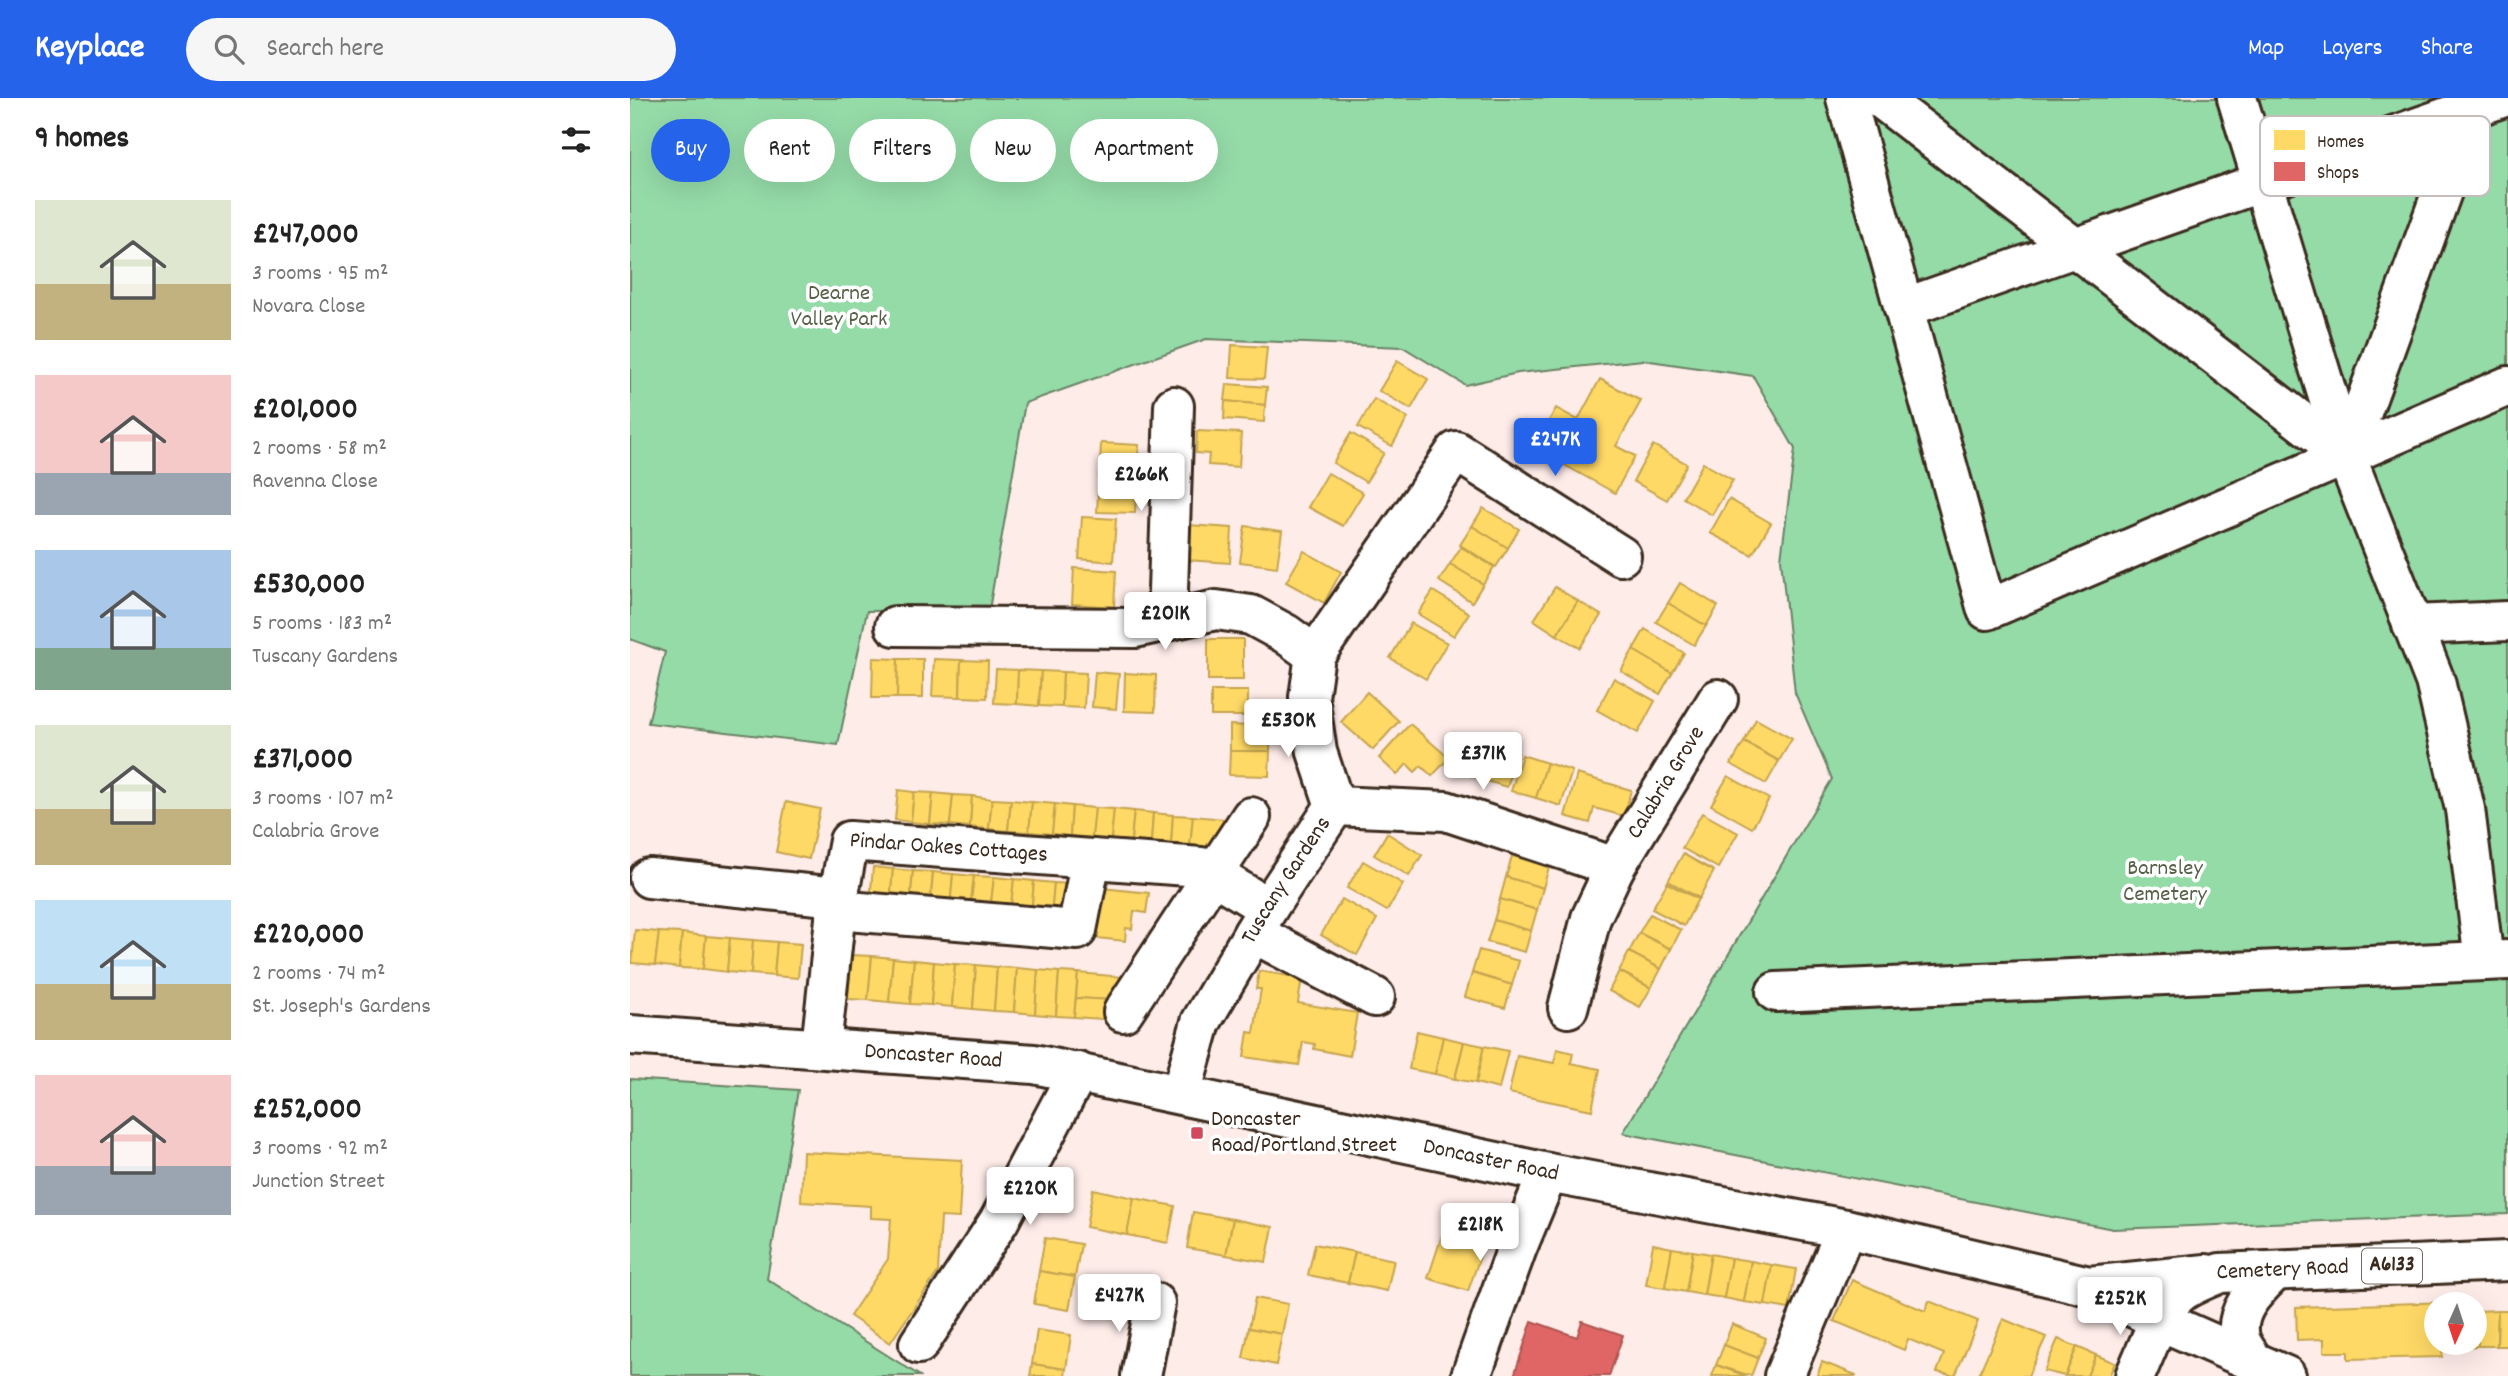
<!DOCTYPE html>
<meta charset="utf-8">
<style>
:root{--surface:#fff;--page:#f6f6f6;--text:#222;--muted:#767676;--accent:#2563eb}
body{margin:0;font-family:Dekko,sans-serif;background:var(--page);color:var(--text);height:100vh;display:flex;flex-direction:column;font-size:26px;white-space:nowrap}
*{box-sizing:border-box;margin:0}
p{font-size:23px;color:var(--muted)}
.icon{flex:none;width:38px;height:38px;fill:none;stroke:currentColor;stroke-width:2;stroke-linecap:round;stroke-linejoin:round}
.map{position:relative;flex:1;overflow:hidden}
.drawer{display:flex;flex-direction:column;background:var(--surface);width:630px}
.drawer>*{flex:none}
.hud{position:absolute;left:21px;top:21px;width:665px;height:63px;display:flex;gap:14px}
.needle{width:46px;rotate:183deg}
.controls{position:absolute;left:1794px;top:1194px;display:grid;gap:14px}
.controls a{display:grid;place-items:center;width:63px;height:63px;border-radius:50%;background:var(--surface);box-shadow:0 7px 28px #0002;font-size:35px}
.price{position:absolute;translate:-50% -60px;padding:0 16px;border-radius:7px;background:#fff;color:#222;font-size:23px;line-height:46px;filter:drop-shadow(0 2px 4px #0008)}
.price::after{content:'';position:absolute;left:50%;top:42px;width:21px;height:16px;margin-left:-10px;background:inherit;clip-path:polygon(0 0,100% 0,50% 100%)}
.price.current{background:var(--accent);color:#fff}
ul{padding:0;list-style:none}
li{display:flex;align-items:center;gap:21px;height:175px;padding:0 35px}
li span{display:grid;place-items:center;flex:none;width:196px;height:140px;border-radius:0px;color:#555}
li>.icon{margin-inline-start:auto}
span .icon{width:84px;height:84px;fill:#fffc;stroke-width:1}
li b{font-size:30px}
h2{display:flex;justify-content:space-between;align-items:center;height:84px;padding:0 35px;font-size:30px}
.pill{padding:0 24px;border-radius:32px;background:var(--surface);box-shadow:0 7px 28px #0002;font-size:24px;line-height:63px}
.pill.current{background:var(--accent);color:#fff}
header{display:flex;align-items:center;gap:42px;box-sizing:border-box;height:98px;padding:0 35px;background:var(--accent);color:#fff}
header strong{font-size:33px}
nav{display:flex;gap:38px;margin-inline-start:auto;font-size:24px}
.search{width:490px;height:63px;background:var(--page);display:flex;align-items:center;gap:18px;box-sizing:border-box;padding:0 24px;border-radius:38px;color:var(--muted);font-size:26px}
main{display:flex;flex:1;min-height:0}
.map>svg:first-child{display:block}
.green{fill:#95dba8;stroke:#688263;stroke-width:2}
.homes{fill:#ffd966;stroke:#c4a450;stroke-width:2}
.shops{fill:#e06666;stroke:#ae5450;stroke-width:2}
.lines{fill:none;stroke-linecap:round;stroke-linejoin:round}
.minor-casing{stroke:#3b2a1e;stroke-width:44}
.highway-casing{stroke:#3b2a1e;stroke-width:44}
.minor{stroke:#fff;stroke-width:38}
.highway{stroke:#fff;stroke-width:38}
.poi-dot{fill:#d1495b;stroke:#fff;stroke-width:2.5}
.labels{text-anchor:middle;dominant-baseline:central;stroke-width:7;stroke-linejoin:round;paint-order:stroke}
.shield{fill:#fff;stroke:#766a62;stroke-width:2}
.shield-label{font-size:21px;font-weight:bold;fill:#3b2a1e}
.park-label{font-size:23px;fill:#565f47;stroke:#fff}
.street-label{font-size:23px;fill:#3b2a1e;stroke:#fff}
.poi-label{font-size:23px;fill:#3b2a1e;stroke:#fff;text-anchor:start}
.key{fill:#fff;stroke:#c4bfbc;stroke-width:2}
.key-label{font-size:19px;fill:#3b2a1e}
</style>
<header>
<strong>Keyplace</strong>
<div class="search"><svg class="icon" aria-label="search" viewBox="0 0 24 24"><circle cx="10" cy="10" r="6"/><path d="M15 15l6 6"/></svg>Search here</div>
<nav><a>Map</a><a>Layers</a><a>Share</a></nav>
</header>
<main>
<section class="drawer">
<h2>9 homes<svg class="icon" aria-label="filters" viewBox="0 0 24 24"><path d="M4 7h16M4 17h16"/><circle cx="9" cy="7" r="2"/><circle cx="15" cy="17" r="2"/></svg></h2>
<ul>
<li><span style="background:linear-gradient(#dfe7d0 60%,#c2b280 0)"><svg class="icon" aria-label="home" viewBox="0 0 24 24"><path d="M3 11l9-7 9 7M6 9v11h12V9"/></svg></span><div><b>£247,000</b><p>3 rooms · 95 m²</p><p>Novara Close</p></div></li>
<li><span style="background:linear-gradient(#f6c9c9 70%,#9aa5b1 0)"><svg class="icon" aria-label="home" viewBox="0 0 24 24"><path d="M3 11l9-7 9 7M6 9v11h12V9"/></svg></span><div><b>£201,000</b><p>2 rooms · 58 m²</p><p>Ravenna Close</p></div></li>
<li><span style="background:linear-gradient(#a9c7e8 70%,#7fa58c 0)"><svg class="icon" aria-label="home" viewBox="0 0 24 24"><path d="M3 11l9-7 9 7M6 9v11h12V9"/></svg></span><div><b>£530,000</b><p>5 rooms · 183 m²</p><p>Tuscany Gardens</p></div></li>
<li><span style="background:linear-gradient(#dfe7d0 60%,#c2b280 0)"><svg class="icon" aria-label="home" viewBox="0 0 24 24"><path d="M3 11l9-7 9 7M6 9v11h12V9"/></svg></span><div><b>£371,000</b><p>3 rooms · 107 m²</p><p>Calabria Grove</p></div></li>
<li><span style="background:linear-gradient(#bfe0f5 60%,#c2b280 0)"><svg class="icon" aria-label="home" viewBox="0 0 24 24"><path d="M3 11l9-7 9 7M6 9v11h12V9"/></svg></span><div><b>£220,000</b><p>2 rooms · 74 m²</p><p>St. Joseph's Gardens</p></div></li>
<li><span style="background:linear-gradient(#f6c9c9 65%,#9aa5b1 0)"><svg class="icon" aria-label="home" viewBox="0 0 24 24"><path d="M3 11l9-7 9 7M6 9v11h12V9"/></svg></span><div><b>£252,000</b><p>3 rooms · 92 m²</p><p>Junction Street</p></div></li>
</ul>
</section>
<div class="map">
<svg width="1878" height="1278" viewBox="0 0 1878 1278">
<rect width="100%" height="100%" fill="#feece9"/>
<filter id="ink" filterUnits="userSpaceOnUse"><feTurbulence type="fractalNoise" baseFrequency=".0143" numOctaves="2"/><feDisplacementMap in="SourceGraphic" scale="14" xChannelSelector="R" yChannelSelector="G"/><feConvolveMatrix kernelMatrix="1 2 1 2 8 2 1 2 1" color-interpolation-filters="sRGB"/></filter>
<g filter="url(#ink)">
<!-- green -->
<g class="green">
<polygon points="0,0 1878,0 1878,1116 1483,1131 993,1035 1202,681 1165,595 1151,461 1165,351 1123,278 1013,262 888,275 835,287 773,249 576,241 395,305 359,512 237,513 208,647 18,625 35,554 0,541"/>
<polygon points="0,981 168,992 137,1181 290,1278 0,1278"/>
</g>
<!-- homes -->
<g class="homes">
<polygon points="602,247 637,249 634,281 600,280"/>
<polygon points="767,263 798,281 781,311 749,293"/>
<polygon points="970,281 1011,303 986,348 1005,358 985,395 904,350 926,310 948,322"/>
<polygon points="597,286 637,289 635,307 595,303"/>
<polygon points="744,301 778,320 762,348 728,329"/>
<polygon points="595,303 635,307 634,324 594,321"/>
<polygon points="567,333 611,335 609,369 578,367 579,356 566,355"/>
<polygon points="721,335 754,355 736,384 703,365"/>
<polygon points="471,345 509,347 507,370 470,368"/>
<polygon points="1023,347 1057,366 1037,402 1003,383"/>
<polygon points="1073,365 1103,382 1082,417 1053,400"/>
<polygon points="469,373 507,375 506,395 468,394"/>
<polygon points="698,375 733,395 713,428 678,409"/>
<polygon points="468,394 506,395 505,415 467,414"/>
<polygon points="1099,401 1141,425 1122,457 1080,435"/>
<polygon points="853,410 889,431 878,450 842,428"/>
<polygon points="452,419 486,421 483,464 449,461"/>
<polygon points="558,427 602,430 600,465 556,462"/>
<polygon points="615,428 652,433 647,469 610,464"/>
<polygon points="842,428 878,450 866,469 830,447"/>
<polygon points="831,449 864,469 853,486 820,466"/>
<polygon points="674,453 711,474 694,505 656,484"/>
<polygon points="820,466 853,486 842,504 809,483"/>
<polygon points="444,470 486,473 484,509 442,506"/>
<polygon points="1050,485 1088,508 1076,528 1038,505"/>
<polygon points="925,489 948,503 927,537 904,522"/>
<polygon points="803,493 839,515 824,538 788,516"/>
<polygon points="948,503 971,517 950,550 927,537"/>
<polygon points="1038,505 1076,528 1064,547 1026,524"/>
<polygon points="781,525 817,545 796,581 760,560"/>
<polygon points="1015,531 1054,555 1042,575 1003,552"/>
<rect x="578" y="541" width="35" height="41"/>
<polygon points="1003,552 1042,575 1030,596 991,573"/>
<polygon points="243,560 268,561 267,600 242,600"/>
<polygon points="268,561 293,561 293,600 267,600"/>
<polygon points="304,561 331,562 330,599 302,598"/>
<polygon points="331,562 358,563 357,600 330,599"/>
<polygon points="366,571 388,572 387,606 364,605"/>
<polygon points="388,572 411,573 409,608 387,606"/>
<polygon points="411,573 433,574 432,609 409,608"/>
<polygon points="433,574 456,575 454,610 432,609"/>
<polygon points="465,574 489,576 486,611 462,609"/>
<polygon points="495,575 526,577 525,614 494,613"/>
<polygon points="984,580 1025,603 1008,635 967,612"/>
<rect x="581" y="593" width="37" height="25"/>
<polygon points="737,594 769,623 743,652 711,624"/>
<polygon points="1126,621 1162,641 1149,663 1114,644"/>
<polygon points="780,626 819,660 802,678 791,668 785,674 777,666 767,677 749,660"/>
<polygon points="600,627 640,629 640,653 600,653"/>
<polygon points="840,640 864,648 853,682 829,674"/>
<polygon points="1114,644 1149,663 1136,686 1101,666"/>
<polygon points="864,648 888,655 877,689 853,682"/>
<polygon points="600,653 640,653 639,678 599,677"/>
<polygon points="892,657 917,665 906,700 881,693"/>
<polygon points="917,665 942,673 931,708 906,700"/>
<polygon points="947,676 1001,692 994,718 964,710 960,725 935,718"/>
<polygon points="1098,678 1139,701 1122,730 1081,707"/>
<polygon points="268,692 284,694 281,724 265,722"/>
<polygon points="284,694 303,695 300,726 281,724"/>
<polygon points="303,695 323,697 320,727 300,726"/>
<polygon points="323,697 342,698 340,729 320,727"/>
<polygon points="342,698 362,701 359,731 340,729"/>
<polygon points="362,701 381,702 378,733 359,731"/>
<polygon points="381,702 402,704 399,734 378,733"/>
<polygon points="156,704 190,711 179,761 146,754"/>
<polygon points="402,704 425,706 422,736 399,734"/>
<polygon points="425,706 442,708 440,738 422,736"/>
<polygon points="442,708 465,710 462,740 440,738"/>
<polygon points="465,710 484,711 481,742 462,740"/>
<polygon points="484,711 504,713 501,743 481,742"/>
<polygon points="504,713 523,715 521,745 501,743"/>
<polygon points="523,715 543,717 541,747 521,745"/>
<polygon points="1072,715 1108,735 1088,770 1052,750"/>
<polygon points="543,717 563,718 560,749 541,747"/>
<polygon points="563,718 595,721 577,749 560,749"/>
<polygon points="757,735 792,757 779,778 744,757"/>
<polygon points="1053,756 1084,773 1069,800 1038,783"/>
<polygon points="882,758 919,769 913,790 876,779"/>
<polygon points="733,763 773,786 757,813 717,790"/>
<polygon points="243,769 263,771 260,806 240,804"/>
<polygon points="263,771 283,773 280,808 260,806"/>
<polygon points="283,773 303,774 300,810 280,808"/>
<polygon points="303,774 323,776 320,811 300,810"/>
<polygon points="323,776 344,778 340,813 320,811"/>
<polygon points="344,778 364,779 360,814 340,813"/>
<polygon points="364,779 384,781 380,816 360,814"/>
<polygon points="876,779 913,790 907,812 870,801"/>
<polygon points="384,781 404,783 401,818 380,816"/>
<polygon points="404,783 424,785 421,820 401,818"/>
<polygon points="424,785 444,786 441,821 421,820"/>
<polygon points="1037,785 1068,801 1054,828 1022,811"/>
<polygon points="472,790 519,795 516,815 504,813 502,831 496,830 495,843 467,840"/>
<polygon points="712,801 747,821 727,857 691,837"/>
<polygon points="870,801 907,812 901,833 864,822"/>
<polygon points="1020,816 1051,832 1041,851 1009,835"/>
<polygon points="864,822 901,833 895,854 857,844"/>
<polygon points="5,832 29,834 25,867 2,865"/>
<polygon points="29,834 52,835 49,870 25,867"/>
<polygon points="52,835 76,838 73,871 49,870"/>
<polygon points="1009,835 1041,851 1031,871 999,854"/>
<polygon points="76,838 100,840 97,874 73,871"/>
<polygon points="100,840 123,842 121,876 97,874"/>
<polygon points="123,842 147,844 144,878 121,876"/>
<polygon points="147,844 171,846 168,880 144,878"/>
<polygon points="849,852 889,863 882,887 842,875"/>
<polygon points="999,854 1031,871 1021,890 989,873"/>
<polygon points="221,857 242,858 238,902 218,901"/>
<polygon points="242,858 263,860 259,904 238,902"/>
<polygon points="263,860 284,862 280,906 259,904"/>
<polygon points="284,862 304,864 301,907 280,906"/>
<polygon points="304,864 325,866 322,909 301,907"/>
<polygon points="325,866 346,867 343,911 322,909"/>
<polygon points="346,867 367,869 364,913 343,911"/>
<polygon points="367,869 387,870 384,914 364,913"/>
<polygon points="387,870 408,872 405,916 384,914"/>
<polygon points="408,872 429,874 426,918 405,916"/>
<polygon points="629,873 672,880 668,905 727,915 720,958 684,951 685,946 673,944 669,967 614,959 618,934 624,935 631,891 626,891"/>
<polygon points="989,873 1021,890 1010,909 979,893"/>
<polygon points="429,874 448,875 444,919 426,918"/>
<polygon points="448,875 494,879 482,902 446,900"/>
<polygon points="842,875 882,887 875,910 835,899"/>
<polygon points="446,900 482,902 472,921 444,919"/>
<polygon points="787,933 813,939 805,976 779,971"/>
<polygon points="813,939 834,944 825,981 805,976"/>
<polygon points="834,944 854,948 846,985 825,981"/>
<polygon points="854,948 878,953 869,991 846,985"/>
<polygon points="927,951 943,955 941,965 970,971 962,1012 879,995 887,958 924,965"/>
<polygon points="173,1054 332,1062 329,1120 311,1119 308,1174 260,1245 220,1218 258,1161 261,1121 241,1120 241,1108 171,1104"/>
<polygon points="463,1091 504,1100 497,1137 456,1129"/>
<polygon points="504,1100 545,1108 538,1145 497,1137"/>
<polygon points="563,1114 603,1121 596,1157 557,1150"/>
<polygon points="819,1116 860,1130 838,1193 798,1180"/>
<polygon points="603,1121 643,1129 636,1164 596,1157"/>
<polygon points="415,1140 451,1146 445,1179 409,1173"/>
<polygon points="685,1146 725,1154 718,1185 678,1177"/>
<polygon points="1023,1146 1042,1150 1035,1190 1016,1187"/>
<polygon points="1042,1150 1063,1153 1056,1194 1035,1190"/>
<polygon points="1063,1153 1081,1156 1074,1197 1056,1194"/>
<polygon points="725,1154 764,1162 757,1193 718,1185"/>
<polygon points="1081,1156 1101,1160 1094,1200 1074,1197"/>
<polygon points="1101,1160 1121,1163 1114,1204 1094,1200"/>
<polygon points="1121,1163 1142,1167 1135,1207 1114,1204"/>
<polygon points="1142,1167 1166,1171 1159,1211 1135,1207"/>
<polygon points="409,1173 445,1179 439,1212 404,1206"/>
<polygon points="1222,1182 1295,1213 1299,1203 1348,1223 1325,1278 1307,1274 1314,1256 1278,1241 1274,1252 1204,1223"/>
<polygon points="625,1200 658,1206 652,1236 619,1230"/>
<polygon points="1819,1204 1806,1206 1806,1244 1813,1244 1812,1259 1718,1261 1718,1254 1694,1254 1694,1241 1667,1242 1666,1209"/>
<polygon points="1844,1212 1849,1213 1848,1248 1830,1249 1830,1244 1844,1244"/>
<polygon points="1868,1212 1867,1248 1848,1248 1849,1213"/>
<polygon points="1868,1212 1878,1212 1878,1248 1867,1248"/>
<polygon points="1373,1221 1416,1239 1398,1278 1348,1278"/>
<polygon points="1102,1226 1136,1240 1128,1260 1094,1247"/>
<polygon points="619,1230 652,1236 646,1267 613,1260"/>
<polygon points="407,1232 441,1237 436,1271 402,1266"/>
<polygon points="1428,1241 1447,1249 1435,1278 1414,1273"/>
<polygon points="1094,1247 1128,1260 1121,1278 1086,1267"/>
<polygon points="1447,1249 1466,1257 1457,1278 1435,1278"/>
<polygon points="1466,1257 1485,1265 1479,1278 1457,1278"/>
<polygon points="1192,1264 1226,1277 1226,1278 1187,1278"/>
<polygon points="402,1266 436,1271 435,1278 400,1278"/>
<polygon points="1086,1267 1116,1278 1082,1278"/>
</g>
<!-- shops -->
<polygon class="shops" points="902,1223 947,1239 952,1223 993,1237 979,1278 884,1278"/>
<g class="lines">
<defs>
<g id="minor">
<polyline points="1216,0 1357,512 1878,288"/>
<polyline points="1250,0 1716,358 1805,583 1835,711 1854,863 1878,862"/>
<polyline points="1607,0 1716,358"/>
<polyline points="1274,210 1871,0"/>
<polyline points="1716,358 1846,0"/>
<polyline points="537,523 544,308"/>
<polyline points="1782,527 1878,523"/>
<polyline points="265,528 505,530 586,512 621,517 656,536 685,557"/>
<polyline points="705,708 816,713 985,769"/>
<polyline points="19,780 208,799"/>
<polyline points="206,812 447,832 461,761"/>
<polyline points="623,835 745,899"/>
<polyline points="1146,894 1854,863"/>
<path id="s1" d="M 938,910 L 961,820 L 985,769 L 1088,601"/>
<polyline points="493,914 621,719"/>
<path id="s2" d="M 191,949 L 206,812 L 219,743 L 571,769 L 638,810"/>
<path id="s3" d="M 551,996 L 571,924 L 638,810 L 705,708 L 687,654 L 679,599 L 685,557 L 826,353 L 991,458"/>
<polyline points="289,1246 369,1123 448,974"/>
<polyline points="511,1278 525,1205"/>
<polyline points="841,1278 887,1150 918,1075"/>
<polyline points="1154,1278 1216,1131"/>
<polyline points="1505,1278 1529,1222"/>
</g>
<g id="highway">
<path id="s4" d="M 0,937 L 404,966 L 918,1075 L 1216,1131 L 1459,1188 L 1529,1222 L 1656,1278"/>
<polyline points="1459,1188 1576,1176"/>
<path id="s5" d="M 1529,1222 C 1545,1192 1559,1188 1590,1175 L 1878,1163"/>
<path d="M 1624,1265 C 1620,1257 1612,1248 1610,1240 C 1603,1212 1628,1190 1645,1173"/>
</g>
</defs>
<!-- minor casing -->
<use href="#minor" class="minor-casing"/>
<!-- highway casing -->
<use href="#highway" class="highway-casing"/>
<!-- minor -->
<use href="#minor" class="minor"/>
<!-- highway -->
<use href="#highway" class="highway"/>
</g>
</g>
<!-- markers -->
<rect class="poi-dot" x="560" y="1028" width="14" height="14" rx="3.5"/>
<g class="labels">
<!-- shield labels -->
<rect class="shield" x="1732" y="1150.5" width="60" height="35" rx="5"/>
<g class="shield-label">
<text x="1762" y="1168">A6133</text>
</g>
<!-- park labels -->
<g class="park-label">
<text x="209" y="196">Dearne<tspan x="209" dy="26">Valley Park</tspan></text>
<text x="1535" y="771">Barnsley<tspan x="1535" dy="26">Cemetery</tspan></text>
</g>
<!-- street labels -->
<g class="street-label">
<text stroke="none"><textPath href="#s1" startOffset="248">Calabria Grove</textPath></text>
<text stroke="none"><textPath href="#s2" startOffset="308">Pindar Oakes Cottages</textPath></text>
<text stroke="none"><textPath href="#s3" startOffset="240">Tuscany Gardens</textPath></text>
<text stroke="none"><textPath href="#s4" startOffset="304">Doncaster Road</textPath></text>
<text stroke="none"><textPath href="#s4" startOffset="872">Doncaster Road</textPath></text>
<text stroke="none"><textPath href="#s5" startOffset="142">Cemetery Road</textPath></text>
</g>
<!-- poi labels -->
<g class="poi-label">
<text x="581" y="1022">Doncaster<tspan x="581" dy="26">Road/Portland Street</tspan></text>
</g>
</g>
<!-- legend -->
<rect x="1630" y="18" width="230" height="80" rx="10" class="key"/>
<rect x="1644" y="32" width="31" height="20" fill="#ffd966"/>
<rect x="1644" y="64" width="31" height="19" fill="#e06666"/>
<g class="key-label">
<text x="1687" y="49">Homes</text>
<text x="1687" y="80">Shops</text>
</g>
</svg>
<div class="controls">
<a><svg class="needle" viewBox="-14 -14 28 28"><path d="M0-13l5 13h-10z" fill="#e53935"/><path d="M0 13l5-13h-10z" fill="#767676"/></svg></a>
</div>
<b class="price current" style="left:925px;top:380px">£247K</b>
<b class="price" style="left:511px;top:415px">£266K</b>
<b class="price" style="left:535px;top:554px">£201K</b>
<b class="price" style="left:658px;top:661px">£530K</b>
<b class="price" style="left:853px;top:694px">£371K</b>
<b class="price" style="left:400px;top:1129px">£220K</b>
<b class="price" style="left:850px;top:1165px">£218K</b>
<b class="price" style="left:489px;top:1236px">£427K</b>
<b class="price" style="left:1490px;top:1239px">£252K</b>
<div class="hud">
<a class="pill current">Buy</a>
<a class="pill">Rent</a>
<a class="pill">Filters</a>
<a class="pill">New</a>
<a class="pill">Apartment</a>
</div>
</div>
</main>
